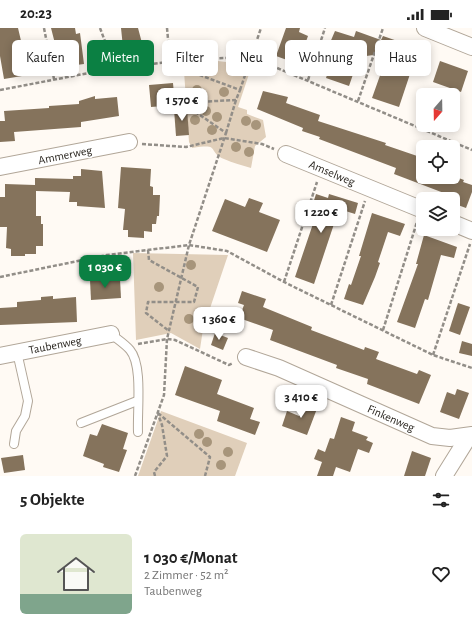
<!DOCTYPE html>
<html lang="de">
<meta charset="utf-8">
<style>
:root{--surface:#fff;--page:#f6f6f6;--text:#222;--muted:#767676;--accent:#0b8043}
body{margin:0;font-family:"Alegreya Sans",sans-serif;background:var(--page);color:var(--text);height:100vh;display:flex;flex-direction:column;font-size:15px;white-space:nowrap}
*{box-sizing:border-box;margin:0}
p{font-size:13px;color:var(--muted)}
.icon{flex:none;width:22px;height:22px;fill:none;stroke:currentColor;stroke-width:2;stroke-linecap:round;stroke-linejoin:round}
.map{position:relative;height:448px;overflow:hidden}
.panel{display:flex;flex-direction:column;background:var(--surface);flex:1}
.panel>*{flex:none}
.top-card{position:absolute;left:12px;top:12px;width:448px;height:36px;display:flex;gap:8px}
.needle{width:26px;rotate:200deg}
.tools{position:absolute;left:416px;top:60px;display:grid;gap:8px}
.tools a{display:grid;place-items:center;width:44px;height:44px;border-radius:6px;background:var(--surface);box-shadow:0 2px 10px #0003;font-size:20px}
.price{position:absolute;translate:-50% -34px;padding:0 9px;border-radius:8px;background:#fff;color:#222;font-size:13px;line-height:26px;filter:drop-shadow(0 1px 2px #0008)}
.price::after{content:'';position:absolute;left:50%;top:24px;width:12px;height:9px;margin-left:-6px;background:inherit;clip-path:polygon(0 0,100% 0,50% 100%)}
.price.active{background:var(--accent);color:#fff}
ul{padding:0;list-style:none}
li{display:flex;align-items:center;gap:12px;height:100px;padding:0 20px}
li span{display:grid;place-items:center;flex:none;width:112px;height:80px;border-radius:6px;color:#555}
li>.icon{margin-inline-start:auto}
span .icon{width:48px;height:48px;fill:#fffc;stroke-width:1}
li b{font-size:17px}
h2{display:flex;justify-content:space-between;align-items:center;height:48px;padding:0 20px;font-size:17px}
.pill{padding:0 14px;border-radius:6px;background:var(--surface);box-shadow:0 2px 10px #0003;font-size:14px;line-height:36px}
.pill.active{background:var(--accent);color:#fff}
.status{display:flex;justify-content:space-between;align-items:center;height:28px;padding:0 20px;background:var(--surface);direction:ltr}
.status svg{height:11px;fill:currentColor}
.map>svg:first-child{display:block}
.green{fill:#e0cfba}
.building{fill:#85735c}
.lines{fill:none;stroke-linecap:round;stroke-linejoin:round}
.service-casing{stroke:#b1a698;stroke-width:10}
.minor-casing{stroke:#b1a698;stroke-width:18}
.path{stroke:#928e88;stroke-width:2.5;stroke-dasharray:4 2;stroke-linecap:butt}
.service{stroke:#fff;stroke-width:8}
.minor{stroke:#fff;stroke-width:16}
.tree{fill:#a7957b}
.labels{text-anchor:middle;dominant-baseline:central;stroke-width:3.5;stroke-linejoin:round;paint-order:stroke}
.street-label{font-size:12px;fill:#28241e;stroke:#fff}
</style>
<div class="status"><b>20:23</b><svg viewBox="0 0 49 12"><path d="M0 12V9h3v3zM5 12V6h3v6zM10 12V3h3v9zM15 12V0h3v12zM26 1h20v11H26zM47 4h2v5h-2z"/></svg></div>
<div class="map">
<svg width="472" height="448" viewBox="0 0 472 448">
<rect width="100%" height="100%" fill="#fffaf4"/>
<!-- green -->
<g class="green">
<path d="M 183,29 L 252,37 L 238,79 L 247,82 L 247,86 L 263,92 L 266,109 L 255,118 L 251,140 C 242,137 233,135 224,131 C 206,123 222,115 192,120 L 189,114 Z"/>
<polygon points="133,225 228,227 203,301 200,321 171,305 136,312"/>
<polygon points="161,383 247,415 235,448 138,448"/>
</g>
<!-- building -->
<g class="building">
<polygon points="0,0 18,0 22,17 25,17 27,26 28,47 4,51 0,28"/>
<polygon points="51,0 75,0 76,6 80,5 84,36 61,39"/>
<polygon points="121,0 138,0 142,15 147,14 148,27 124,29"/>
<polygon points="286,0 300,0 299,4 308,8 298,36 276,28"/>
<polygon points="335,3 354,9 356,3 381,12 383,8 409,17 406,28 415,31 399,79 372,70 388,25 359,29 349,58 326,50 336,19 329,17"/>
<polygon points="440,33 468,43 461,64 433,54"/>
<polygon points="173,55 175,77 151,79 149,57"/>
<polygon points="263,63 288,69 286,75 320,87 318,93 386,115 385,117 423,130 419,149 456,149 464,152 463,154 472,157 472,164 466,180 455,176 457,170 394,146 396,140 319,111 320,109 302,103 303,100 257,81"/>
<polygon points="95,68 95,71 117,69 119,88 81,94 81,99 14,104 15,113 0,114 0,93 5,93 4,83 49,80 49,78 79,76 79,73"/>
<polygon points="187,80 189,107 176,108 174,81"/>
<polygon points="121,139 151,141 150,158 153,159 153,167 160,167 159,188 157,188 156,196 152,196 152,204 144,203 144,210 128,209 128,202 123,202 125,181 118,180"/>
<polygon points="81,141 102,143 105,180 77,178 77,174 69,174 70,164 36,163 36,188 41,188 41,196 43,196 43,218 36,218 36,226 25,226 25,228 11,228 11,221 6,220 7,199 0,199 0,169 5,169 5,156 35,157 35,150 73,151 73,148 81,148"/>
<polygon points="316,166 328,170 329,166 358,175 355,186 336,180 336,190 314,256 295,249 317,184 311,182"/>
<polygon points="249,170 263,175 259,184 280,192 267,224 212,203 225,171 245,179"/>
<polygon points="372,185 405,196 400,208 388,204 378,234 380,235 375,249 363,277 344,271 349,256 351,257 361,228 359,228"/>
<polygon points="424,207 457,219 454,230 441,227 428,272 425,271 415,300 397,294 418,236 416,236"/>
<polygon points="120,251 121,270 91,272 90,252"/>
<polygon points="242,263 266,271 263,279 312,299 311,302 364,322 365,319 379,324 376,331 417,346 419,342 431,347 419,376 367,356 368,351 336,340 337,337 270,312 273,302 239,290 244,277 238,275"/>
<polygon points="53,268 53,271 76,269 77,294 0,297 0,280 17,279 17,274 41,272 41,269"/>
<polygon points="458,275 470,279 460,307 449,303"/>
<polygon points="215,305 228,310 223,322 211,317"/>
<polygon points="462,313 472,316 472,328 459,325"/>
<polygon points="185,338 222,352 217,366 254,380 250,391 260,394 255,407 217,393 220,383 175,367"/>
<polygon points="457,361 469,365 459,391 440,384 447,364 455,367"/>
<polygon points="304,373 318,378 307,407 282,398 287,383 299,388"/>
<polygon points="341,389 355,394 352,403 368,409 366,412 373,415 369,425 358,421 350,444 336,439 333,448 317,448 322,434 314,431 318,421 325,424 330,410 334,411"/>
<polygon points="102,396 128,405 123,421 127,422 119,444 103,439 104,436 83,428 90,406 97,408"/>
<polygon points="412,423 431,430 425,448 404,448"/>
<polygon points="23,427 25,442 4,445 1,430"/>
</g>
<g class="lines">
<defs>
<g id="service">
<path d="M 111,306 C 117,311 125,316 130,322 C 143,337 137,383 138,404"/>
<polyline points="81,395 137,373"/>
<polyline points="14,416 16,403 25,388 28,373 17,324"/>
</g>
<g id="minor">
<polyline points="425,0 472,19"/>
<polyline points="286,126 423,182"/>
<polyline points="0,139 129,114"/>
<polyline points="453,195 472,203"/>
<polyline points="0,328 111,306"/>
<polyline points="246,329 279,340 432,408 450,410 472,407"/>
<polyline points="444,448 469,408"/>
</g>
</defs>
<!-- service casing -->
<use href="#service" class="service-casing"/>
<!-- minor casing -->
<use href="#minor" class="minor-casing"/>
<!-- path -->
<g class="path">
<polyline points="44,0 54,51"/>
<polyline points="100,0 115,40"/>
<polyline points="167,0 170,33"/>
<polyline points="308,52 325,0"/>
<polyline points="0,62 115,40 195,31 251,29 472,122"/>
<polyline points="240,62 261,0"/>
<polyline points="358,73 383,0"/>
<polyline points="226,105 236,72"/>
<polyline points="142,116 186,119 224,110 262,116 274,121"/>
<polyline points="148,222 149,232 198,259 194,274 148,274 146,285 169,303"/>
<polyline points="0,249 107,227 189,217 227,223 284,254 433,327 472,340"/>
<polyline points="284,254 317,154"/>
<polyline points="331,277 365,173"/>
<polyline points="383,302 417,194"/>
<polyline points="138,316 167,311 175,312 229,337 233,335"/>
<polyline points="433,327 470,216"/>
<polyline points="158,385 210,429 205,448"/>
<polyline points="135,448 164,367 167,311 189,217 226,105 197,85 197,74 236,72 240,62 197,46 195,31"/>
<polyline points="155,448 154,444 167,428 162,397 158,386"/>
</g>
<!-- service -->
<use href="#service" class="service"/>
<!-- minor -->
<use href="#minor" class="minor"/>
</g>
<!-- trees -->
<g class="tree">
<circle cx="197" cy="62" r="5"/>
<circle cx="224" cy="64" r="5"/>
<circle cx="206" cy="83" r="5"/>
<circle cx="217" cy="89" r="5"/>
<circle cx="195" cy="92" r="5"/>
<circle cx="246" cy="93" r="5"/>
<circle cx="256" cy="97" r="5"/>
<circle cx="212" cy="102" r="5"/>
<circle cx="236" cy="119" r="5"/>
<circle cx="249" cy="124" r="5"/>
<circle cx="191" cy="237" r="5"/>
<circle cx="159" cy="259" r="5"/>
<circle cx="189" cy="291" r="5"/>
<circle cx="199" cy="406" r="5"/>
<circle cx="207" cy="414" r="5"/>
<circle cx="228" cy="424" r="5"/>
<circle cx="221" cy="437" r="5"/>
</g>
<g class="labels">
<!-- street labels -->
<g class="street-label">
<text transform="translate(65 127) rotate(-11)">Ammerweg</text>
<text transform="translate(332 145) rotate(23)">Amselweg</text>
<text transform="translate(55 317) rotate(-11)">Taubenweg</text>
<text transform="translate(391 390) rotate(24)">Finkenweg</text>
</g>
</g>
</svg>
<div class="tools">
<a><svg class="needle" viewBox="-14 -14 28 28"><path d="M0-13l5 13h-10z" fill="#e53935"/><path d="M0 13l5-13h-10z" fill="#767676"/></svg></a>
<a><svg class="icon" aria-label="locate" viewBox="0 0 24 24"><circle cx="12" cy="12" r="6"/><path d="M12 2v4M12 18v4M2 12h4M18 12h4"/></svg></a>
<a><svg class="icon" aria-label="layers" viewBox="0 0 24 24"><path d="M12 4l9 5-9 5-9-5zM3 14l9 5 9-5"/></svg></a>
</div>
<b class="price" style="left:182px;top:94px">1 570 €</b>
<b class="price" style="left:321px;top:206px">1 220 €</b>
<b class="price active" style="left:105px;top:261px">1 030 €</b>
<b class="price" style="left:219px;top:313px">1 360 €</b>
<b class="price" style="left:301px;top:391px">3 410 €</b>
<div class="top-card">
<a class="pill">Kaufen</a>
<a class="pill active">Mieten</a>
<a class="pill">Filter</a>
<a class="pill">Neu</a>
<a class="pill">Wohnung</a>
<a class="pill">Haus</a>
</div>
</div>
<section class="panel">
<h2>5 Objekte<svg class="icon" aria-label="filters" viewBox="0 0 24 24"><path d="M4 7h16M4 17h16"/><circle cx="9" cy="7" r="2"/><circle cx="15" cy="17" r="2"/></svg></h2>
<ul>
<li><span style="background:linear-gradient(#dfe7d0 75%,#7fa58c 0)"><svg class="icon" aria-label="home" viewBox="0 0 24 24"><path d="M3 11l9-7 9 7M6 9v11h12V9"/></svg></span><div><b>1 030 €/Monat</b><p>2 Zimmer · 52 m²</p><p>Taubenweg</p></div><svg class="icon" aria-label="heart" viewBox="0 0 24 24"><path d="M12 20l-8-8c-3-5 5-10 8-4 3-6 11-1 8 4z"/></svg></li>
</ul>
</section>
